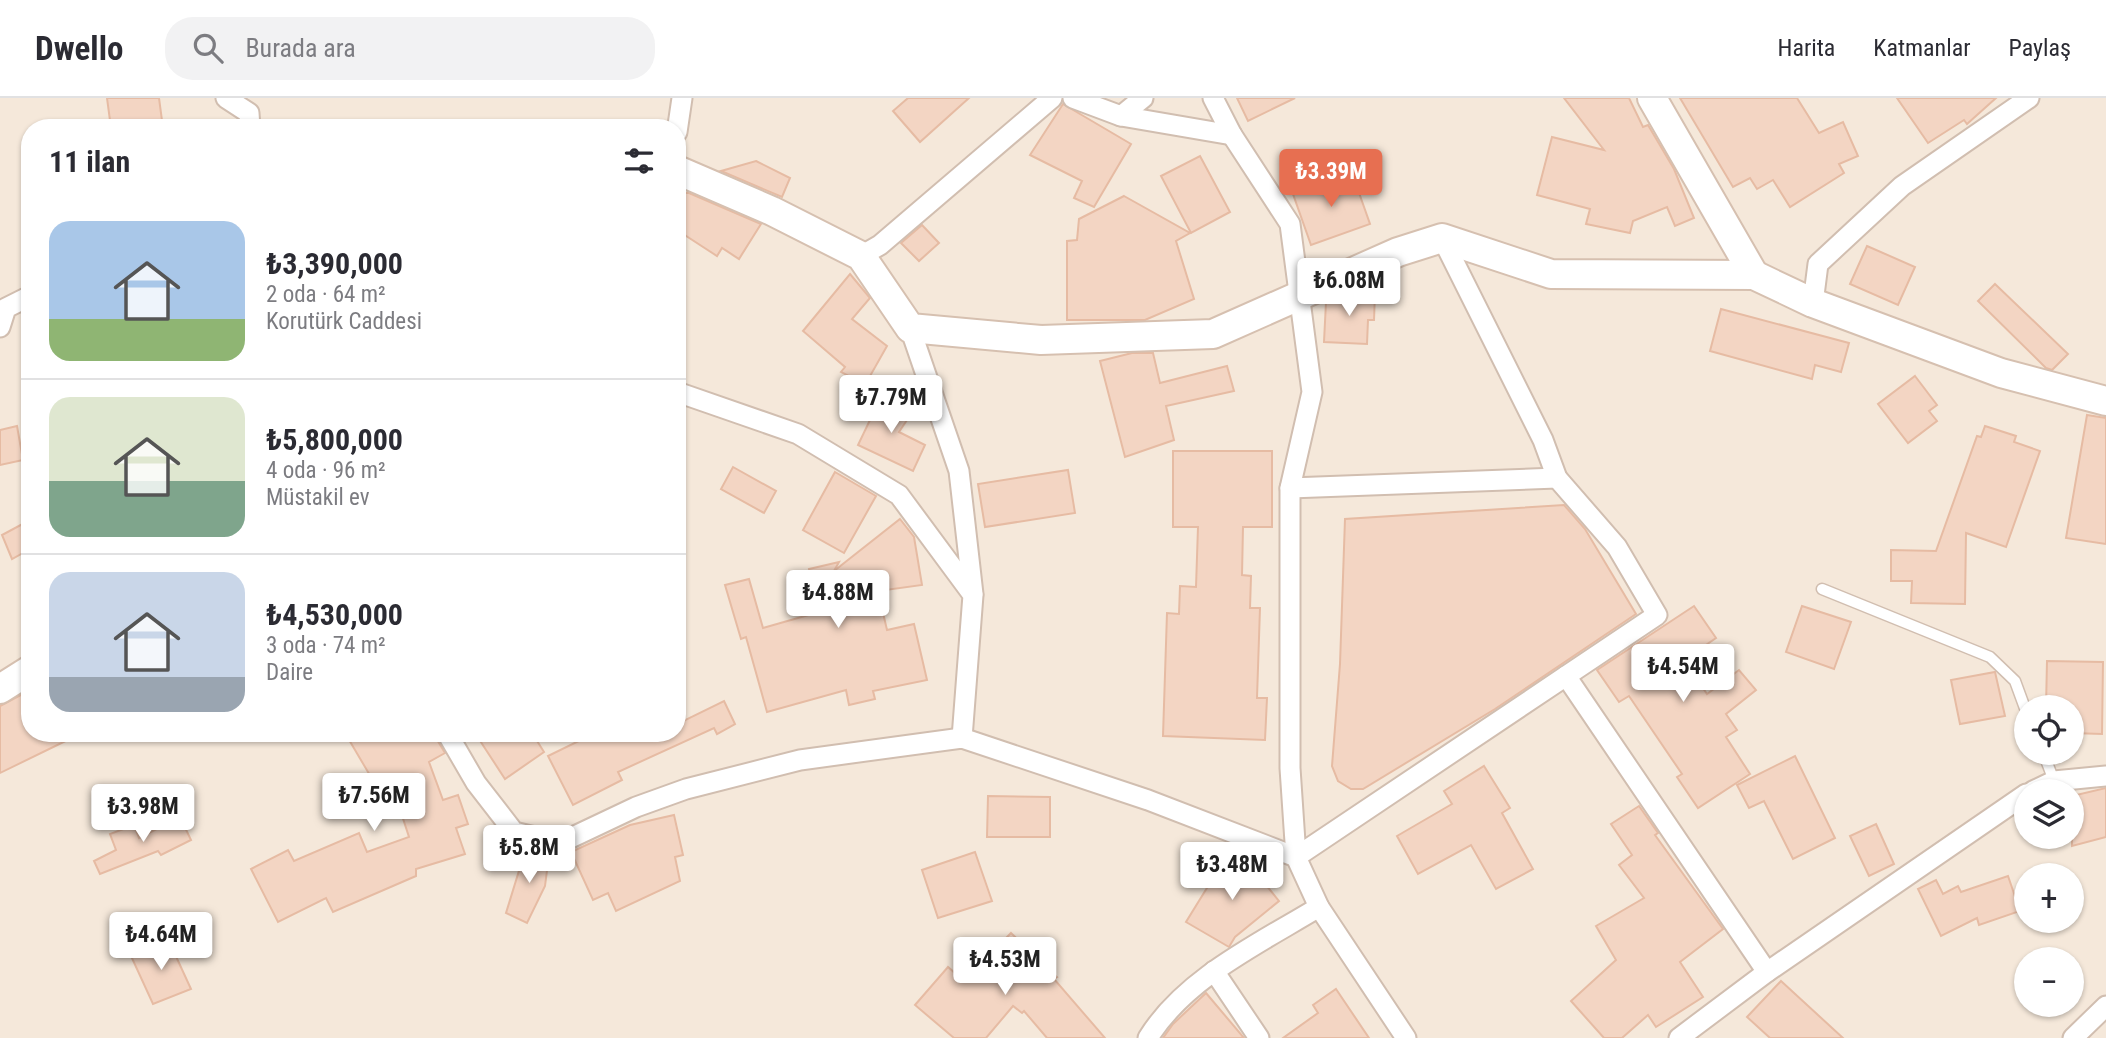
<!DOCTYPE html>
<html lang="tr">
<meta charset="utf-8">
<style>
:root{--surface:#fff;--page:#f2f2f3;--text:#2b2b33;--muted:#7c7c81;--line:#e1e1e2;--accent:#e76f51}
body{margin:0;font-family:"Roboto Condensed",sans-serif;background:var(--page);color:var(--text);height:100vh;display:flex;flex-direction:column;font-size:26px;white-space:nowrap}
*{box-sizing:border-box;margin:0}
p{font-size:23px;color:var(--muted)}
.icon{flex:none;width:38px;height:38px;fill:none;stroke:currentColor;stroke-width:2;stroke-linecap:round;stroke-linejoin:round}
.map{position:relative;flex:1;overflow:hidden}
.drawer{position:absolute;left:21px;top:21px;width:665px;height:623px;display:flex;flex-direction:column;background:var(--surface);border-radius:28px;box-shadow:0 2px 5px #0004}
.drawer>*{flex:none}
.buttons{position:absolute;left:2014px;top:597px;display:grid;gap:14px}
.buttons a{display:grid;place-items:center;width:70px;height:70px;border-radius:50%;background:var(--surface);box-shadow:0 2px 5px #0004;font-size:35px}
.price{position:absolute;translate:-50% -60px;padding:0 16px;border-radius:7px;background:#fff;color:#222;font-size:23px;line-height:46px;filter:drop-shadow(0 2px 4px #0008)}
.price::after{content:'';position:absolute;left:50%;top:42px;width:21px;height:16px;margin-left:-10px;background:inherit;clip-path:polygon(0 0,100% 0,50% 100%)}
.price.on{background:var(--accent);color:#fff}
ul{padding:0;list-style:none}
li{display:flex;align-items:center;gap:21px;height:175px;padding:0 28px}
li+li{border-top:2px solid var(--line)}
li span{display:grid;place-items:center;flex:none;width:196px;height:140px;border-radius:21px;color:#555}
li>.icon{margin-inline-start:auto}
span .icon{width:84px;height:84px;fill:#fffc;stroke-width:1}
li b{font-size:30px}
h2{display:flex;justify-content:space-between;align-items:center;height:84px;padding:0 28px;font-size:30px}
header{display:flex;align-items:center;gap:42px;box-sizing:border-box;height:98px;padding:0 35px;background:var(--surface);border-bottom:2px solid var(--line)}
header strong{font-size:33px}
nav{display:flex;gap:38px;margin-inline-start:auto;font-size:24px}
.search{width:490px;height:63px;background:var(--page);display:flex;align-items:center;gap:18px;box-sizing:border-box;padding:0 24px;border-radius:28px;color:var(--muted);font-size:26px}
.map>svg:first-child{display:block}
.residential{fill:#f5e8da;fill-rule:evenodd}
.building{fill:#f3d5c3;stroke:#e6bba3;stroke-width:2}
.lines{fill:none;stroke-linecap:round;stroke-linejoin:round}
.lane-casing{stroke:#d1beb0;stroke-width:13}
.street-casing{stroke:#d1beb0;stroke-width:23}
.secondary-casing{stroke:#d6c0b0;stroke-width:32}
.lane{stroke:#fff;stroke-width:10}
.street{stroke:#fff;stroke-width:19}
.secondary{stroke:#fff;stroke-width:28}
</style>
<header>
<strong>Dwello</strong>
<div class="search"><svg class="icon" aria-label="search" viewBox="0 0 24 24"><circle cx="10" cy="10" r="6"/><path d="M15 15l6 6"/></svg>Burada ara</div>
<nav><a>Harita</a><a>Katmanlar</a><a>Paylaş</a></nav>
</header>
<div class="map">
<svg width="2106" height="940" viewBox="0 0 2106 940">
<rect width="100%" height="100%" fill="#fdf6ec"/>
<!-- residential -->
<path class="residential" d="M 0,0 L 2106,0 L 2106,940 L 0,940 ZM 30,30 L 677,30 L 677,635 L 30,635 ZM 2026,609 L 2072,609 L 2072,654 L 2026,654 ZM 2026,693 L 2072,693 L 2072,738 L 2026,738 ZM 2026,777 L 2072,777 L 2072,822 L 2026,822 ZM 2026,861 L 2072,861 L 2072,906 L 2026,906 Z"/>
<!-- building -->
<g class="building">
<polygon points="107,0 159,0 163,30 111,30"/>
<polygon points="908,0 969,0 920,44 893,13"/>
<polygon points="1237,0 1295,0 1248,23"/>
<polygon points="1564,0 1629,0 1643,29 1648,27 1674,71 1694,120 1675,128 1667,109 1633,123 1630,135 1586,126 1590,111 1537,97 1552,39 1604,52"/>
<polygon points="1680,0 1797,0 1819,35 1843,24 1858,58 1839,66 1844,75 1790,109 1773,82 1757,91 1750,80 1733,89"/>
<polygon points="1897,0 1996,0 1967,26 1964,22 1928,45"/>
<polygon points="1063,6 1131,46 1094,109 1074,100 1082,83 1030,57"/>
<polygon points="1200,58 1230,114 1191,135 1161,78"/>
<polygon points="756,63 790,80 782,99 721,73"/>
<polygon points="1352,75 1370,126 1311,147 1293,96"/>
<polygon points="677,95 689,95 761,126 739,161 722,150 717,158 677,132"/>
<polygon points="1124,98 1190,135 1176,143 1194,201 1145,222 1067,222 1067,143 1077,142 1079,121"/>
<polygon points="922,127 939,145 919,163 901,145"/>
<polygon points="1867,148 1915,169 1898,207 1850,186"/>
<polygon points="850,176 870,200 852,221 887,248 865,287 841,274 845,269 803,233"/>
<polygon points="1995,186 2068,256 2052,272 2046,270 1978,203"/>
<polygon points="1349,194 1375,195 1374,222 1368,222 1367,246 1324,244 1326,204"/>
<polygon points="1721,211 1849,245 1841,274 1815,267 1812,281 1710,253"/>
<polygon points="1132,255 1153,255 1160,285 1227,268 1234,293 1166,308 1174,342 1125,359 1100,263"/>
<polygon points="1915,278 1937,307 1929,313 1937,323 1908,345 1878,306"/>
<polygon points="882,297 911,316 899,334 925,347 913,373 858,347"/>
<polygon points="2087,317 2106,320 2106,446 2066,440"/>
<polygon points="17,328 23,362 0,367 0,332"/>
<polygon points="1985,328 2016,338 2014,344 2040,353 2006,449 1966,435 1965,506 1911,505 1912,483 1891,483 1891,452 1936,453 1977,338 1981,339"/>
<polygon points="1173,353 1272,353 1272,429 1243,429 1242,477 1251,478 1250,510 1260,510 1257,600 1267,600 1265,642 1163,638 1167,515 1179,516 1180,488 1196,489 1198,429 1173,429"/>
<polygon points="733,369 776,393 764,415 721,391"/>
<polygon points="1068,372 1075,415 985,429 978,386"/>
<polygon points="835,374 876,398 844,455 803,432"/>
<polygon points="1564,407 1585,431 1636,516 1495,611 1363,691 1351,691 1338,683 1332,668 1340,566 1345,421"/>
<polygon points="900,421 914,439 922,487 878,493 887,532 914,526 927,582 873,593 875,601 849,607 846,592 767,614 746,539 741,541 725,487 749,481 763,530 819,514 809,471 839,464 834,473"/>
<polygon points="30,422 30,451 12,461 2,437"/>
<polygon points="1694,508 1716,540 1684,562 1707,596 1739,572 1756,592 1726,616 1737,632 1726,639 1750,676 1698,710 1677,679 1682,676 1629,598 1619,604 1597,572"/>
<polygon points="1802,508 1851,524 1834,571 1786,554"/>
<polygon points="2047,563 2103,564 2102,636 2072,635 2072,609 2046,609"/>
<polygon points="1995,574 2005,618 1960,626 1951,582"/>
<polygon points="30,592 30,635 82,635 0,675 0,608"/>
<polygon points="724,603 735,626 717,636 714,630 618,674 622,682 573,707 548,658 595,635 677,635 677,626"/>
<polygon points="345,635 433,635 445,655 429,664 443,702 458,697 468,726 456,730 465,756 416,771 416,778 333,814 326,800 278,824 251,771 288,752 294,763 359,735 367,754 409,739 391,684 378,691"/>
<polygon points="475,635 532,635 544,654 505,681"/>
<polygon points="1795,658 1835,740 1793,761 1764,703 1749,710 1737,687"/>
<polygon points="1484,668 1510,710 1502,715 1533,771 1496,791 1471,747 1418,776 1397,738 1452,706 1444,693"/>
<polygon points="2106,690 2106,739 2072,748 2072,698"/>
<polygon points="988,698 1050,699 1050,739 987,739"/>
<polygon points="1639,708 1658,735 1655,737 1723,831 1680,864 1703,899 1656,929 1648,917 1622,940 1604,940 1571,903 1616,862 1596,828 1644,800 1619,767 1632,757 1611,726"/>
<polygon points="674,717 683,757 675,759 680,783 616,813 608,795 593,802 571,754 630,727"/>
<polygon points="180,719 191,742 161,757 158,753 100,776 94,763 116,752 110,736 134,727 139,740"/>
<polygon points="1876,726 1894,766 1869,778 1850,738"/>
<polygon points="526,750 549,757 545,788 527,825 506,815"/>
<polygon points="975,754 992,803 938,820 922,772"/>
<polygon points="1241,756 1279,803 1235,839 1229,849 1186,824 1215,777"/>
<polygon points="2008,778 2020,813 1979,827 1977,820 1941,838 1918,791 1936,782 1943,796 1958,788 1961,794"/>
<polygon points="1011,835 1057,879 1054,881 1105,940 1047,940 1024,913 1022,915 1013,908 986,940 954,940 915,907 948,869 964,883"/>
<polygon points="168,841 191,891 153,906 131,858"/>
<polygon points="1781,883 1843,940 1770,940 1747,919"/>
<polygon points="1336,891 1369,940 1283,940 1318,915 1313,907"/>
<polygon points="1206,895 1244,940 1163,940 1173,926"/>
</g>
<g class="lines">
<defs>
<g id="lane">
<polyline points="1822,491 1990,559 2015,583 2026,613"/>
<polyline points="2043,654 2054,683"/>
</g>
<g id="street">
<polyline points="226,0 249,15 250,30"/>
<polyline points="1073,0 1121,18 1232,37"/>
<polyline points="1213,0 1232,37 1290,126 1312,294 1290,390 1290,670 1296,759"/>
<polyline points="1121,18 1143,0"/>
<polyline points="677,34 682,0"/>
<polyline points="1442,140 1543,342 1557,380 1617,449 1657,517 1566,578 1767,874"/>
<polyline points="861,158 880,147 1052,0"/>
<polyline points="1813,205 1818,166 1902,88 2029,0"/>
<polyline points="0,229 6,210 30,198"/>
<polyline points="910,230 959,373 973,496"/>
<polyline points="677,294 798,336 899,397 973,497 962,640"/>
<polyline points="1290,390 1557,380"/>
<polyline points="447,635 476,685 514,734 560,745 636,709 686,691 800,662 962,640 1148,702 1296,759 1319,809 1406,940"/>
<polyline points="2033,693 2054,683 2106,678"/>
<polyline points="1296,759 1566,578"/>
<polyline points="1214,873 1259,940"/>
<path d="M 1148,940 C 1185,880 1260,845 1319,809"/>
<polyline points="1679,940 1767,874 2026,696"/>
<polyline points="2073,940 2106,908"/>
</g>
<g id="secondary">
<polyline points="1652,0 1754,177"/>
<polyline points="677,72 772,113 861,158 910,230 1041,242 1213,236 1398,154 1442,140 1551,176 1754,177 1813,205 2001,275 2106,303"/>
<polyline points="0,591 30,572"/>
</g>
</defs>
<!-- lane casing -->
<use href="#lane" class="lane-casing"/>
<!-- street casing -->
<use href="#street" class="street-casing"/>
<!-- secondary casing -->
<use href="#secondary" class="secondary-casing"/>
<!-- lane -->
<use href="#lane" class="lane"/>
<!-- street -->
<use href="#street" class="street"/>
<!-- secondary -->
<use href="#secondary" class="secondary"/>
</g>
</svg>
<div class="buttons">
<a><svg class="icon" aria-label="locate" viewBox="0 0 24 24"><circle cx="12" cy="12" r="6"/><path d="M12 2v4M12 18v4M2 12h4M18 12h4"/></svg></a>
<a><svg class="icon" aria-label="layers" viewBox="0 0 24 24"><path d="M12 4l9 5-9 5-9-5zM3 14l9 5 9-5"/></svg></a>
<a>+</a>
<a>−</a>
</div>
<b class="price on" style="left:1331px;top:111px">₺3.39M</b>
<b class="price" style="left:1349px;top:220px">₺6.08M</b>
<b class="price" style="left:891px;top:337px">₺7.79M</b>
<b class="price" style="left:838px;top:532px">₺4.88M</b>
<b class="price" style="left:1683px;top:606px">₺4.54M</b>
<b class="price" style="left:374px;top:735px">₺7.56M</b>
<b class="price" style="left:143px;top:746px">₺3.98M</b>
<b class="price" style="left:529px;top:787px">₺5.8M</b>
<b class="price" style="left:1232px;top:804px">₺3.48M</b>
<b class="price" style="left:161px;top:874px">₺4.64M</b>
<b class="price" style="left:1005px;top:899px">₺4.53M</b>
<section class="drawer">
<h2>11 ilan<svg class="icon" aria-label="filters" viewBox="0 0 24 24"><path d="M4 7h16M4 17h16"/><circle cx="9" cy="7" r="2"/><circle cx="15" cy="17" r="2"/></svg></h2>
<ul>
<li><span style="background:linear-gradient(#a9c7e8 70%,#8fb573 0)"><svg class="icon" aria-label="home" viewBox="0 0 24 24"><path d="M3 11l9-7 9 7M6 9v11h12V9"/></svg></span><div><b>₺3,390,000</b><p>2 oda · 64 m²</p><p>Korutürk Caddesi</p></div></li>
<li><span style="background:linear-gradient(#dfe7d0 60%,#7fa58c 0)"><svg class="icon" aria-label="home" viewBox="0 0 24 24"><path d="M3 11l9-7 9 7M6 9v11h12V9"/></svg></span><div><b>₺5,800,000</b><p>4 oda · 96 m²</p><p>Müstakil ev</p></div></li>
<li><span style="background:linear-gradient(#c9d6e8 75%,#9aa5b1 0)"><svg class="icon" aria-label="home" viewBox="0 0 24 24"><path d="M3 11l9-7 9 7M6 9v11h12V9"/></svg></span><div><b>₺4,530,000</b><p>3 oda · 74 m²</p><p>Daire</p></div></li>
</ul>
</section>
</div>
